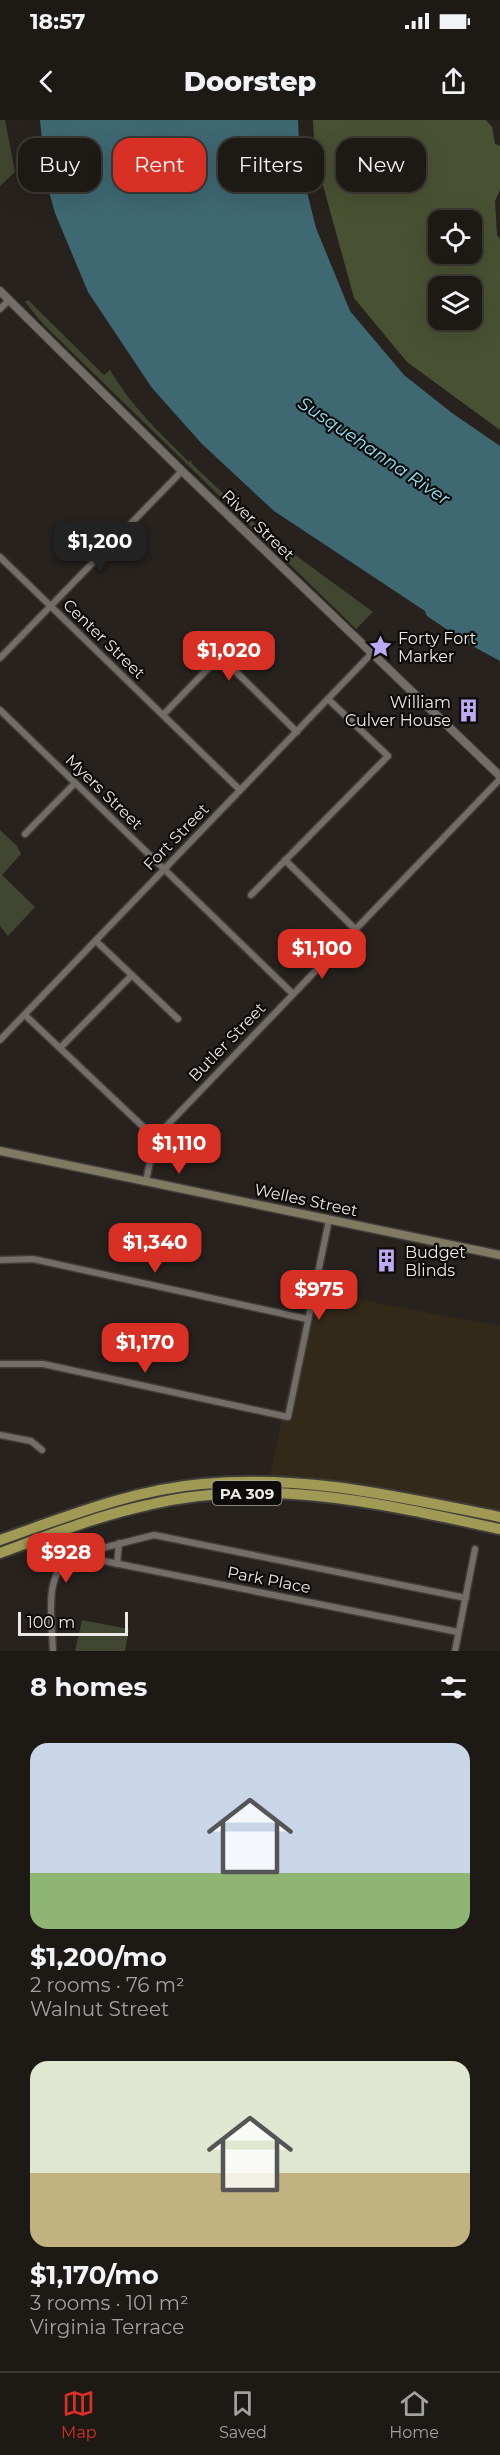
<!DOCTYPE html>
<meta charset="utf-8">
<style>
:root{--surface:#1d1a16;--page:#25231f;--text:#f1f3f6;--muted:#a0a1a1;--line:#3b3835;--accent:#d93025}
body{margin:0;font-family:Montserrat,sans-serif;background:var(--page);color:var(--text);height:100vh;display:flex;flex-direction:column;font-size:22px;white-space:nowrap}
*{box-sizing:border-box;margin:0}
p{font-size:20px;color:var(--muted)}
.icon{flex:none;width:33px;height:33px;fill:none;stroke:currentColor;stroke-width:2;stroke-linecap:round;stroke-linejoin:round}
.map{position:relative;height:1531px;overflow:hidden}
.side{display:flex;flex-direction:column;background:var(--surface);flex:1}
.side>*{flex:none}
.guide{position:absolute;left:18px;top:18px;width:465px;height:54px;display:flex;gap:12px}
.fabs{position:absolute;left:428px;top:90px;display:grid;gap:12px}
.fabs a{display:grid;place-items:center;width:54px;height:54px;border-radius:12px;background:var(--surface);box-shadow:0 6px 24px #0002,0 0 0 2px var(--line);font-size:30px}
.scale{position:absolute;left:18px;bottom:15px;width:110px;box-sizing:border-box;padding-left:6px;border:3px solid #ebe8e5;border-top:0;font-size:16px;line-height:21px;white-space:nowrap;color:#ebe8e5;-webkit-text-stroke:4px #0e0c0a;paint-order:stroke}
.price{position:absolute;translate:-50% -51px;padding:0 14px;border-radius:12px;background:var(--accent);color:#fff;font-size:20px;line-height:39px;filter:drop-shadow(0 2px 3px #0008)}
.price::after{content:'';position:absolute;left:50%;top:36px;width:18px;height:14px;margin-left:-9px;background:inherit;clip-path:polygon(0 0,100% 0,50% 100%)}
.price.current{background:#222;color:#fff}
ul{padding:0;list-style:none}
li{display:grid;align-content:center;gap:12px;height:318px;padding:0 30px}
li span{display:grid;place-items:center;height:186px;border-radius:18px;color:#555}
li>.icon{margin-inline-start:auto}
span .icon{width:108px;height:108px;fill:#fffc;stroke-width:1}
li b{font-size:26px}
h2{display:flex;justify-content:space-between;align-items:center;height:72px;padding:0 30px;font-size:26px}
.tag{padding:0 21px;border-radius:18px;background:var(--surface);box-shadow:0 6px 24px #0002,0 0 0 2px var(--line);font-size:21px;line-height:54px}
.tag.current{background:var(--accent);color:#fff}
.status{display:flex;justify-content:space-between;align-items:center;height:42px;padding:0 30px;background:var(--surface);direction:ltr}
.status svg{height:16px;fill:currentColor}
header{display:flex;justify-content:space-between;align-items:center;height:78px;padding:0 30px;background:var(--surface);font-size:27px;font-weight:800}
.tabs{display:flex;justify-content:space-around;align-items:center;height:84px;border-top:2px solid var(--line);background:var(--surface);font-size:16px;color:var(--muted)}
.tabs a{display:grid;justify-items:center;gap:3px}
.tabs .current{color:var(--accent)}
.map>svg:first-child{display:block}
.industrial{fill:#322919}
.green{fill:#40462f}
.forest{fill:#495133;fill-rule:evenodd}
.water{fill:#3e6872}
.lines{fill:none;stroke-linecap:round;stroke-linejoin:round}
.minor-casing{stroke:#403c39;stroke-width:9}
.tertiary-casing{stroke:#403c39;stroke-width:10}
.secondary-casing{stroke:#403c39;stroke-width:11}
.motorway-casing{stroke:#403c39;stroke-width:14}
.minor{stroke:#736d68;stroke-width:6}
.tertiary{stroke:#736d68;stroke-width:8}
.secondary{stroke:#807a62;stroke-width:8}
.motorway{stroke:#a09a54;stroke-width:10}
.labels{text-anchor:middle;dominant-baseline:central;stroke-width:4.5;stroke-linejoin:round;paint-order:stroke}
.shield{fill:#0e0c0a;stroke:#a9a6a3;stroke-width:1.5}
.shield-label{font-size:15px;font-weight:bold;fill:#ebe8e5}
.street-label{font-size:16px;fill:#ebe8e5;stroke:#0e0c0a}
.poi-label{font-size:16px;fill:#ebe8e5;stroke:#0e0c0a;text-anchor:start}
.water-label{font-size:18px;font-style:italic;fill:#94e0f3;stroke:#0e0c0a}
</style>
<div class="status"><b>18:57</b><svg viewBox="0 0 49 12"><path d="M0 12V9h3v3zM5 12V6h3v6zM10 12V3h3v9zM15 12V0h3v12zM26 1h20v11H26zM47 4h2v5h-2z"/></svg></div>
<header><svg class="icon" aria-label="back" viewBox="0 0 24 24"><path d="M15 5l-7 7 7 7"/></svg>Doorstep<svg class="icon" aria-label="share" viewBox="0 0 24 24"><path d="M12 15V3M7 8l5-5 5 5M5 13v7h14v-7"/></svg></header>
<div class="map">
<svg width="500" height="1531" viewBox="0 0 500 1531">
<rect width="100%" height="100%" fill="#27221e"/>
<!-- industrial -->
<polygon class="industrial" points="308,1170 500,1206 500,1391 336,1361 270,1356"/>
<!-- green -->
<g class="green">
<polygon points="0,0 5,0 15,52 0,66"/>
<path d="M 28,180 L 104,255 L 110,250 C 131,286 160,313 189,342 L 191,340 L 192,344 L 264,412 L 373,492 L 356,509 L 43,204 L 25,182 Z"/>
<polygon points="0,710 17,726 21,734 2,755 35,787 8,816 0,806"/>
<polygon points="82,1500 129,1509 125,1531 75,1531"/>
</g>
<!-- forest -->
<path class="forest" d="M 313,0 L 486,0 L 492,7 L 495,24 L 500,26 L 500,70 L 495,81 L 497,115 L 500,119 L 500,310 L 407,242 L 354,178 L 315,36 ZM 438,100 L 471,100 L 471,134 L 438,134 ZM 438,166 L 471,166 L 471,200 L 438,200 Z"/>
<!-- water -->
<polygon class="water" points="40,0 298,0 300,44 316,108 350,191 404,255 452,293 500,326 500,541 467,523 427,496 425,491 274,391 202,324 152,268 88,172 55,93 46,61"/>
<g class="lines">
<defs>
<g id="minor">
<polyline points="0,189 9,180"/>
<polyline points="0,437 240,670"/>
<polyline points="0,538 182,351"/>
<polyline points="0,590 293,874"/>
<polyline points="163,595 220,536 297,612"/>
<polyline points="25,714 75,663"/>
<polyline points="285,740 355,809"/>
<polyline points="251,775 388,636 328,579"/>
<polyline points="96,821 178,899"/>
<polyline points="25,895 155,1018"/>
<polyline points="0,920 372,533"/>
<polyline points="60,928 132,855"/>
<polyline points="146,1061 155,1018 500,659"/>
<polyline points="0,1140 33,1139 307,1199"/>
<polyline points="0,1244 43,1244 288,1297 329,1100"/>
<polyline points="0,1315 31,1321 42,1330"/>
<polyline points="79,1436 458,1512"/>
<polyline points="117,1444 119,1423"/>
<path d="M 53,1531 C 52,1500 42,1451 75,1435 L 154,1415 L 466,1478"/>
<polyline points="455,1531 475,1429"/>
</g>
<polyline id="tertiary" points="0,171 182,351 500,656"/>
<polyline id="secondary" points="0,1031 500,1135"/>
<g id="motorway">
<path d="M 0,1420 C 66,1397 132,1370 202,1364 C 306,1354 399,1377 500,1397"/>
<path d="M 0,1433 C 49,1415 97,1396 148,1385 C 268,1356 383,1384 500,1409"/>
</g>
</defs>
<!-- minor casing -->
<use href="#minor" class="minor-casing"/>
<!-- tertiary casing -->
<use href="#tertiary" class="tertiary-casing"/>
<!-- secondary casing -->
<use href="#secondary" class="secondary-casing"/>
<!-- motorway casing -->
<use href="#motorway" class="motorway-casing"/>
<!-- minor -->
<use href="#minor" class="minor"/>
<!-- tertiary -->
<use href="#tertiary" class="tertiary"/>
<!-- secondary -->
<use href="#secondary" class="secondary"/>
<!-- motorway -->
<use href="#motorway" class="motorway"/>
</g>
<!-- icons -->
<defs>
<symbol id="sight-bare" viewBox="-9 -9 18 18"><path d="M0-6L1.8-2.2L6-1.7L2.9 1.2L3.7 5.4L0 3.3L-3.7 5.4L-2.9 1.2L-6-1.7L-1.8-2.2Z" fill="#bcaaf5" stroke="#0e0c0a" stroke-width="2.5" paint-order="stroke"/></symbol>
<symbol id="building-bare" viewBox="-9 -9 18 18"><path d="M-4-6H4V6H1V3H-1V6H-4ZM-2.5-4.3h1.7v1.8h-1.7ZM.8-4.3h1.7v1.8H.8ZM-2.5-1h1.7V.8h-1.7ZM.8-1h1.7V.8H.8Z" fill="#bcaaf5" stroke="#0e0c0a" stroke-width="2.5" paint-order="stroke"/></symbol>
</defs>
<g fill-rule="evenodd">
<use href="#sight-bare" x="364" y="510" width="33" height="33"/>
<use href="#building-bare" x="452" y="574" width="33" height="33"/>
<use href="#building-bare" x="370" y="1124" width="33" height="33"/>
</g>
<g class="labels">
<!-- shield labels -->
<rect class="shield" x="212.5" y="1361" width="69" height="24" rx="4.5"/>
<g class="shield-label">
<text x="247" y="1373">PA 309</text>
</g>
<!-- street labels -->
<g class="street-label">
<text transform="translate(258 405) rotate(44)">River Street</text>
<text transform="translate(104 519) rotate(44)">Center Street</text>
<text transform="translate(104 672) rotate(44)">Myers Street</text>
<text transform="translate(176 717) rotate(-46)">Fort Street</text>
<text transform="translate(227 922) rotate(-46)">Butler Street</text>
<text transform="translate(306 1080) rotate(12)">Welles Street</text>
<text transform="translate(269 1460) rotate(11)">Park Place</text>
</g>
<!-- poi labels -->
<g class="poi-label">
<text x="398" y="518">Forty Fort<tspan x="398" dy="18">Marker</tspan></text>
<text x="451" y="582" text-anchor="end">William<tspan x="451" dy="18">Culver House</tspan></text>
<text x="405" y="1132">Budget<tspan x="405" dy="18">Blinds</tspan></text>
</g>
<!-- water labels -->
<g class="water-label">
<text transform="translate(374 331) rotate(34)">Susquehanna River</text>
</g>
</g>
</svg>
<div class="fabs">
<a><svg class="icon" aria-label="locate" viewBox="0 0 24 24"><circle cx="12" cy="12" r="6"/><path d="M12 2v4M12 18v4M2 12h4M18 12h4"/></svg></a>
<a><svg class="icon" aria-label="layers" viewBox="0 0 24 24"><path d="M12 4l9 5-9 5-9-5zM3 14l9 5 9-5"/></svg></a>
</div>
<div class="scale">100 m</div>
<b class="price current" style="left:100px;top:453px">$1,200</b>
<b class="price" style="left:229px;top:562px">$1,020</b>
<b class="price" style="left:322px;top:860px">$1,100</b>
<b class="price" style="left:179px;top:1055px">$1,110</b>
<b class="price" style="left:155px;top:1154px">$1,340</b>
<b class="price" style="left:319px;top:1201px">$975</b>
<b class="price" style="left:145px;top:1254px">$1,170</b>
<b class="price" style="left:66px;top:1464px">$928</b>
<div class="guide">
<a class="tag">Buy</a>
<a class="tag current">Rent</a>
<a class="tag">Filters</a>
<a class="tag">New</a>
</div>
</div>
<section class="side">
<h2>8 homes<svg class="icon" aria-label="filters" viewBox="0 0 24 24"><path d="M4 7h16M4 17h16"/><circle cx="9" cy="7" r="2"/><circle cx="15" cy="17" r="2"/></svg></h2>
<ul>
<li><span style="background:linear-gradient(#c9d6e8 70%,#8fb573 0)"><svg class="icon" aria-label="home" viewBox="0 0 24 24"><path d="M3 11l9-7 9 7M6 9v11h12V9"/></svg></span><div><b>$1,200/mo</b><p>2 rooms · 76 m²</p><p>Walnut Street</p></div></li>
<li><span style="background:linear-gradient(#dfe7d0 60%,#c2b280 0)"><svg class="icon" aria-label="home" viewBox="0 0 24 24"><path d="M3 11l9-7 9 7M6 9v11h12V9"/></svg></span><div><b>$1,170/mo</b><p>3 rooms · 101 m²</p><p>Virginia Terrace</p></div></li>
</ul>
</section>
<nav class="tabs">
<a class="current"><svg class="icon" aria-label="map" viewBox="0 0 24 24"><path d="M3 6l6-2 6 2 6-2v14l-6 2-6-2-6 2zM9 4v14M15 6v14"/></svg>Map</a>
<a><svg class="icon" aria-label="saved" viewBox="0 0 24 24"><path d="M7 4h10v16l-5-4-5 4z"/></svg>Saved</a>
<a><svg class="icon" aria-label="home" viewBox="0 0 24 24"><path d="M3 11l9-7 9 7M6 9v11h12V9"/></svg>Home</a>
</nav>
